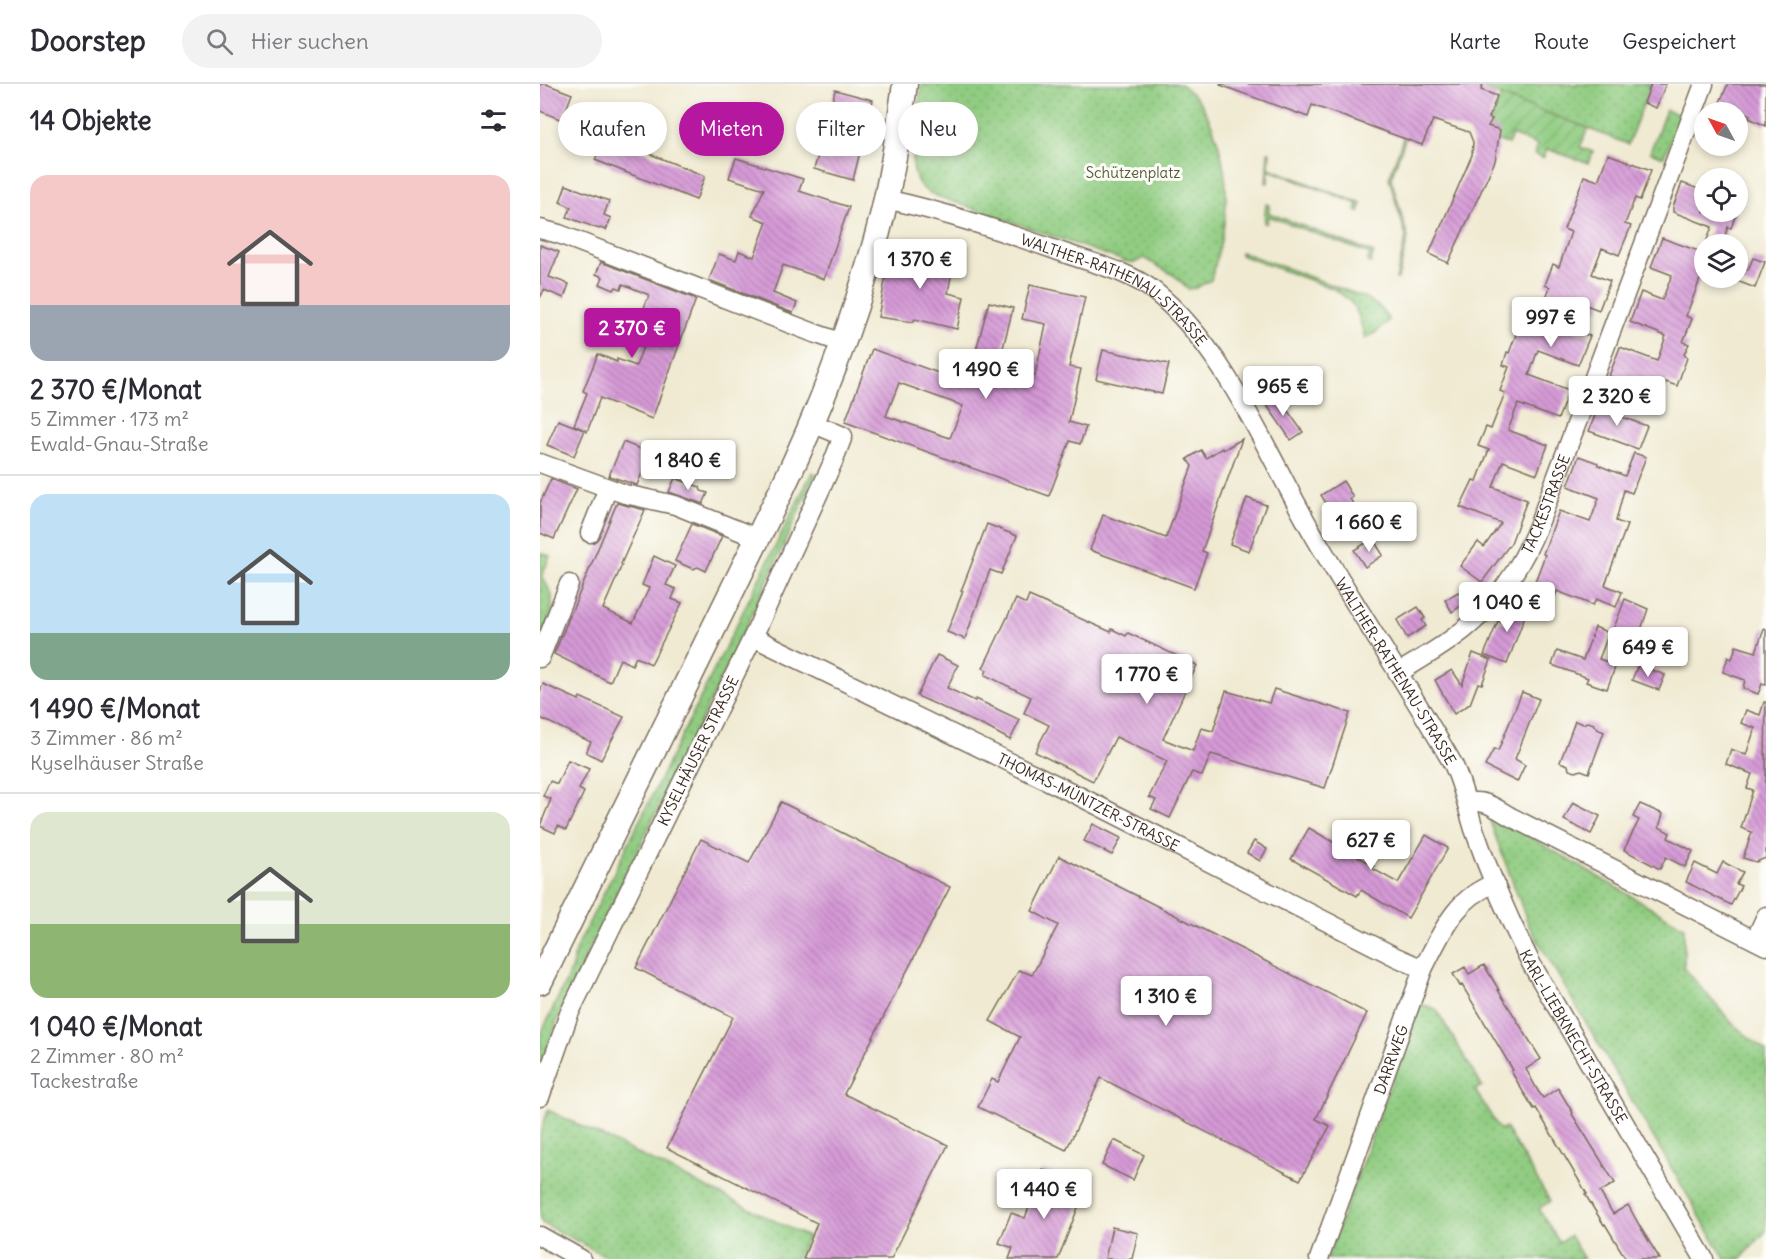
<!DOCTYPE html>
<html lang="de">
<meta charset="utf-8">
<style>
:root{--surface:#fff;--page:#f2f2f3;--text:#2b2b33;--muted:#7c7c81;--line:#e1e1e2;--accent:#b5179e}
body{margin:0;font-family:Delius,sans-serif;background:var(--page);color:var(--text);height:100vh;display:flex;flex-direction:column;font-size:22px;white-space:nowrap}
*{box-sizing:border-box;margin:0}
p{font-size:20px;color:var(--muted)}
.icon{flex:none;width:33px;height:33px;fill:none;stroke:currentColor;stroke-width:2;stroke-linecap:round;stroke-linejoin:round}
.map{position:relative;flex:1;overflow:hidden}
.panel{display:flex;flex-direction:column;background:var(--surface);width:540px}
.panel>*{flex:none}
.guide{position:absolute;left:18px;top:18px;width:570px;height:54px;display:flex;gap:12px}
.needle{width:39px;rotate:310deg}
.fabs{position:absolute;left:1154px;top:18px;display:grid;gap:12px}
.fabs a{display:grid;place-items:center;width:54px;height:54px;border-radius:50%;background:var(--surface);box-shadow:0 3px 9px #0003;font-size:30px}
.price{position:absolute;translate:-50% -51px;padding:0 14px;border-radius:6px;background:#fff;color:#222;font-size:20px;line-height:39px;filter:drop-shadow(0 2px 3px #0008)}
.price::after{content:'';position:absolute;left:50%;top:36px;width:18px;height:14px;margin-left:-9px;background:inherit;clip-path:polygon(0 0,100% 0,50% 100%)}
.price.selected{background:var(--accent);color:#fff}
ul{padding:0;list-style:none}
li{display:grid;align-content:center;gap:12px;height:318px;padding:0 30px}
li+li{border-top:2px solid var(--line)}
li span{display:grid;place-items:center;height:186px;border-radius:18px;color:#555}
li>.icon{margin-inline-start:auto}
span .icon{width:108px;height:108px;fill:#fffc;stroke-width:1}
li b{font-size:26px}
h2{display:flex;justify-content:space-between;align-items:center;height:72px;padding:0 30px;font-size:26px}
.pill{padding:0 21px;border-radius:27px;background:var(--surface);box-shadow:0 3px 9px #0003;font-size:21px;line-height:54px}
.pill.selected{background:var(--accent);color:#fff}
header{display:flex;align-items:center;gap:36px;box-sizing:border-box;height:84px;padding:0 30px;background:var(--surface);border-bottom:2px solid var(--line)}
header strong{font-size:28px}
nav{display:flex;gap:33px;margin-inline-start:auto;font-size:21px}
.search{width:420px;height:54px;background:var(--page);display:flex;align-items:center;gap:15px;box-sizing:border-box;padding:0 21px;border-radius:33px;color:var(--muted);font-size:22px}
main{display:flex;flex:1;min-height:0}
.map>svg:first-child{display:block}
.grass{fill:url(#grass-dots);stroke:#667b50;stroke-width:1.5}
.garden{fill:url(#garden-furrows);stroke:#667b50;stroke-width:1.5}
.building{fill:url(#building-back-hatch);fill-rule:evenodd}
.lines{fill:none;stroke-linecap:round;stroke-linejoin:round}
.minor-casing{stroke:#7a6d5d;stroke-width:21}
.secondary-casing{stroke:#7a6d5d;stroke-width:27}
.minor{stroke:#fff;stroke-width:18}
.secondary{stroke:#fff;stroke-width:24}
.labels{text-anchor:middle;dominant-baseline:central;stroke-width:6;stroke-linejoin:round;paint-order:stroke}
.park-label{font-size:15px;fill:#545b3c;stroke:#fdfcf7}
.street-label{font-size:15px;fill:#3b2a1e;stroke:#fdfcf7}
</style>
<header>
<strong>Doorstep</strong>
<div class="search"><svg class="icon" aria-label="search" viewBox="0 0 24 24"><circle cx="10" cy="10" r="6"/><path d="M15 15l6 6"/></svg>Hier suchen</div>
<nav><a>Karte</a><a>Route</a><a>Gespeichert</a></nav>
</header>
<main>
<section class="panel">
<h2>14 Objekte<svg class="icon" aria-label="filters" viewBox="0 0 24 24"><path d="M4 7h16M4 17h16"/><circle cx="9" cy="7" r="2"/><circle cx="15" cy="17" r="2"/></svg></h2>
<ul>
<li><span style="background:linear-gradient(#f6c9c9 70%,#9aa5b1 0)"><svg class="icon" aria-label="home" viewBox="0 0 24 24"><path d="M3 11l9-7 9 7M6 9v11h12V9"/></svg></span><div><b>2 370 €/Monat</b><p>5 Zimmer · 173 m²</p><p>Ewald-Gnau-Straße</p></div></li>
<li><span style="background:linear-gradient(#bfe0f5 75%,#7fa58c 0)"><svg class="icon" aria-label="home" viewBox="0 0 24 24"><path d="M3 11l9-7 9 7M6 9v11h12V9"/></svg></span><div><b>1 490 €/Monat</b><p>3 Zimmer · 86 m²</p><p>Kyselhäuser Straße</p></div></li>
<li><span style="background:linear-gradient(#dfe7d0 60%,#8fb573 0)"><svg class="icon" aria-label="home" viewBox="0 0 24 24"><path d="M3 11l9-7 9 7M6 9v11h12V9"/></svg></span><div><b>1 040 €/Monat</b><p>2 Zimmer · 80 m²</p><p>Tackestraße</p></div></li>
</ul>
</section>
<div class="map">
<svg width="1226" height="1175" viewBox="0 0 1226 1175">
<defs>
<pattern id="grass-dots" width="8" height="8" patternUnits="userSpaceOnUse" patternTransform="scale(1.5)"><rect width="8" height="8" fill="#90cc81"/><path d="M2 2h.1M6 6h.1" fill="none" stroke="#7daf6f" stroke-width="1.8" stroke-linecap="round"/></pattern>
<pattern id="garden-furrows" width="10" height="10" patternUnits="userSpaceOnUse" patternTransform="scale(1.5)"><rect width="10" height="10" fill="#90cc81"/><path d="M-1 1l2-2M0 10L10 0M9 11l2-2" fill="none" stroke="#7daf6f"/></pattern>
<pattern id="building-back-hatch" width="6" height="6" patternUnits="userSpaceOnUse" patternTransform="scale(1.5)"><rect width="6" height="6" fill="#d69ad7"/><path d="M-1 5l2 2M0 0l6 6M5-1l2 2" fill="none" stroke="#af7eae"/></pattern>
</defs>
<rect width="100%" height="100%" fill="#fdfcf7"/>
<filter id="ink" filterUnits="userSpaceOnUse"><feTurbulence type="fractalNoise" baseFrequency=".0167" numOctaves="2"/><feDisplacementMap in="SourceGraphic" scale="12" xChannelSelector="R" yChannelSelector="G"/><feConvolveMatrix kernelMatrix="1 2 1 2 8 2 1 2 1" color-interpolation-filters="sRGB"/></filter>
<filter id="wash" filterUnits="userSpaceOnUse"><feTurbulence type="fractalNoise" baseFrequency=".008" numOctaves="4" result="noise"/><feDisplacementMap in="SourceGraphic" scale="24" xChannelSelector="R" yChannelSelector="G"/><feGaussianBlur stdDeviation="1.35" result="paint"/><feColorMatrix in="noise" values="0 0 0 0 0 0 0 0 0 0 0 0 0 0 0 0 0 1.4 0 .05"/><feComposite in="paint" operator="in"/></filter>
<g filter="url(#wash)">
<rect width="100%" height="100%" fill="#f0ead2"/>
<!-- grass -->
<g class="grass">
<path d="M 382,0 L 641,0 C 648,6 655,12 661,20 C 680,50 690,97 685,132 C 683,154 677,175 671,196 L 656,204 L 648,205 L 635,192 L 604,174 L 594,179 L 587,178 L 397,112 C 392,110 385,107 381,102 C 363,84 379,24 382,0 Z"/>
<polygon points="946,0 1111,0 1088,60 944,5"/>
<polygon points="1126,26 1140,31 1124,73 1110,68"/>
<polygon points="863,54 865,55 851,94 868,153 858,195 856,195 866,153 849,94"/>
<polygon points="728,68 730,68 729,84 822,120 819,128 816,127 818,120 729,86 728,99 726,99"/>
<polygon points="726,120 729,121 729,129 834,169 830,179 827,178 830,170 728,132 727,139 724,139"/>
<path d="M 701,168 L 752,186 L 826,214 L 841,224 L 849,236 L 838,247 L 825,255 C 818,229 818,220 794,205 L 700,171 Z"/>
<polygon points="272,388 276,390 202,552 34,898 16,940 0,986 0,952 31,886 36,865"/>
<polygon points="0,468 10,472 2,492 12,511 12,527 0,560"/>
<polygon points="946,727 1144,843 1144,884 1193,940 1226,967 1226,1147 1201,1175 1185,1175 989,842"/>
<polygon points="880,920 896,925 942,1002 935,1006 960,1046 965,1043 1010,1117 999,1125 1019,1158 1030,1152 1044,1175 787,1175"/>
<polygon points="8,1026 268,1153 256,1175 71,1175 2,1139 0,1136 0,1050"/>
</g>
<!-- garden -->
<polygon class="garden" points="961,12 1048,44 1040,63 1053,68 1048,79 1007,65 1003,74 994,70 997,61 972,51 968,60 955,56 950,39"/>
<g id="blocks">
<!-- building -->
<g class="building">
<polygon points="0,0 6,0 32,10 22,36 0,27"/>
<polygon points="680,0 943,0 941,6 957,12 949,34 952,35 948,42 960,46 955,77 908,179 889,170 932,71 933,58 929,48 893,36 882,61 772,21 768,33 680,1"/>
<polygon points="1111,0 1126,0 1116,24 1104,19"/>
<polygon points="1188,0 1226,0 1226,42 1209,34 1210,31 1180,18"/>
<polygon points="295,6 333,16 313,96 274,85 281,62 291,65 300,30 290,27"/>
<polygon points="65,52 165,92 156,116 55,76"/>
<polygon points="1068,70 1111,86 1100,116 1095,114 1085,140 1091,142 1079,171 1062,164 1052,190 1070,197 1059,226 1025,213 1015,239 1050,252 1038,281 998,266 989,291 1029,306 1018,335 978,320 968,346 1008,361 997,390 963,377 953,403 987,416 971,459 942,498 920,482 938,458 944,463 961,439 920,423 933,396 937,397 948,368 949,366 938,362 946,343 951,345 965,309 960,307 969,283 963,281 967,268 969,269 978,245 988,248 989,246 993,247 1010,203 1005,201 1013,180 1019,183 1031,148 1024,145 1044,92 1058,97"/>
<polygon points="196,74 263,95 259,107 309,123 284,195 243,181 233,209 257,219 253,229 169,196 179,170 196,176 199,167 214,173 227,138 212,132 224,105 189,94"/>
<polygon points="1142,99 1164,107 1164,128 1197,128 1191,144 1188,143 1182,160 1167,156 1172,143 1133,128 1133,123"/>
<polygon points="26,101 69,117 64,131 71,134 66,146 60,144 59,145 27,133 31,123 20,118"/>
<polygon points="1122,154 1164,169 1164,185 1146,232 1152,235 1143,258 1149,260 1144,270 1147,274 1137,302 1126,298 1123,305 1115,302 1114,306 1102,301 1101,304 1069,292 1080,263 1117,277 1126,252 1090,238 1101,208 1122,216 1132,191 1111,183"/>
<polygon points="0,161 19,168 9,193 29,200 24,214 4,206 0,214"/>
<polygon points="351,166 414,176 408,209 424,213 417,245 375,235 373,238 338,233"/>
<polygon points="1213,174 1225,178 1215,204 1197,197 1197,182 1208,186"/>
<polygon points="61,178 156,215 112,335 60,314 47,348 45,346 34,372 7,361 18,336 44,346 34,341 47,309 43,307 58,270 77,278 77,275 96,282 108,249 96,244 109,211 83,200 81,205 76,203 74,206 60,200 63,193 56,190"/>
<path d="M 490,201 L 545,213 L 529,283 L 541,285 L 529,338 L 546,343 L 540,360 L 530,357 L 509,412 L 305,338 L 332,265 L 407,292 L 407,295 L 427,300 L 449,218 L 473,224 L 458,284 L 495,292 L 506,240 L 482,235 ZM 359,299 L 423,322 L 410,354 L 346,332 Z"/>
<polygon points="563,266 629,280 622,310 556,295"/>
<polygon points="735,309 763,348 751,356 724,317"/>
<polygon points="1060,318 1079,325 1076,331 1107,342 1098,365 1049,347"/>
<polygon points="702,355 662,467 667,469 654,504 550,466 563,431 626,454 652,382 647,375 661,366 666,374 682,364 683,366"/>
<polygon points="83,358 110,369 97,401 69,392"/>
<polygon points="1094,369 1106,373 1092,409 1084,406 1076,437 1087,441 1065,501 1082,508 1076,523 1056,515 1053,521 1017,507 1010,525 988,516 1005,471 1003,470 1019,427 1050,438 1059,414 1028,402 1039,372 1058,379 1058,381 1085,392"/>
<polygon points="135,394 160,403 161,407 168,409 163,420 129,408"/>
<polygon points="11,395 37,405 14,455 0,449 0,419"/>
<polygon points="803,397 813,413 810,415 817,426 797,438 781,411"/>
<polygon points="707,414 726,421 709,467 690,460"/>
<polygon points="77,419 105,426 81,480 82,481 63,525 93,539 109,504 102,501 114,472 135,482 126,501 136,505 132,515 142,519 111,580 96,573 92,581 80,575 70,598 14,570"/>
<polygon points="152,440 182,452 166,487 158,483 153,485 135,477"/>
<polygon points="447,440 477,452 461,490 450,486 425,555 407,548 423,507 421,507"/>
<polygon points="833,455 843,471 825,483 814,466"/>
<polygon points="918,508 925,519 912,528 905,516"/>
<polygon points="489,512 571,548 572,545 586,552 588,549 657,581 623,655 653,667 661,644 673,647 686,607 729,619 734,605 810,629 785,704 671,670 662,692 652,688 630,734 611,725 616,716 609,713 627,677 576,653 553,697 495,668 509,641 484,629 491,613 445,591 447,586 443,584 476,515 486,520"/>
<polygon points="974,515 989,521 967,580 944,571 958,537 965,539"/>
<polygon points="1085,515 1108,525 1097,558 1072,549"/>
<polygon points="878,523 885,534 882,536 886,542 867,554 857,536"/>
<polygon points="1055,543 1069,549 1059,575 1076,581 1067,605 1046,598 1048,594 1012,581 1017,567 1043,576"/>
<polygon points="1224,544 1226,545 1226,601 1222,600 1218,610 1203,604 1205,596 1183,588 1188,573 1192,575 1196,562 1216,568"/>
<polygon points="933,569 951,576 942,600 938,599 930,620 914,630 895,596 912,586 922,601"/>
<polygon points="397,571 418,581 407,604 435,617 436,615 480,636 470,656 448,644 377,612"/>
<polygon points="1098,581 1125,591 1119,606 1092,596"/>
<polygon points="3,600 39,616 40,613 84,633 61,676 46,668 51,658 0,634 0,608"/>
<polygon points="982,608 999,615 975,675 985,681 977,698 945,682 954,665 958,667"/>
<polygon points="1224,618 1226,618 1225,675 1226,675 1226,774 1216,778 1203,774 1212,748 1201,744 1213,706 1207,704 1212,690 1186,680 1191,665 1206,671 1215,644 1201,639 1206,626 1220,631"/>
<polygon points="1035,637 1043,640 1047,638 1054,640 1057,645 1064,648 1049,689 1041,686 1036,688 1029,686 1028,681 1020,678"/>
<polygon points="28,676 49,685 39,705 44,708 26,746 18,742 15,749 0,742 11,715 3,712 10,697 17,700"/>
<polygon points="241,718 410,803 304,1010 408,1061 351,1175 263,1175 277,1139 127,1064 193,933 96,884 161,755 209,779"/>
<polygon points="1033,718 1060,732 1051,750 1024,736"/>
<polygon points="1100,720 1123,730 1119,743 1130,749 1128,754 1153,767 1145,783 1126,773 1120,785 1084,766 1099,736 1093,733"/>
<polygon points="553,740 581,754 572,771 544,757"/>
<polygon points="769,744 834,782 833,785 858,799 886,751 908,764 868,834 821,806 817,812 751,775"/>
<polygon points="714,757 727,765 720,777 707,769"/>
<polygon points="519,772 827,929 776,1035 790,1042 760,1096 561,994 526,1066 438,1023 452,995 458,998 480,953 450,937 479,886 492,891 518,841 492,827"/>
<polygon points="1183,778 1203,788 1196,800 1201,802 1191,821 1146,798 1155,779 1177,790"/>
<polygon points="944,881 959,906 958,906 1001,975 986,985 998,1007 1003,1014 1018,1004 1033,1029 1032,1030 1075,1099 1060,1108 1073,1130 1088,1121 1102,1146 1120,1175 1086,1175 1065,1140 1064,1141 1054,1125 1045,1110 1047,1110 996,1024 994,1025 982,1006 971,987 973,986 922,901 920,902 913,890 925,883 929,890"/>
<polygon points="574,1056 604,1071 593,1096 562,1081"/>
<polygon points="503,1086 546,1103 518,1175 469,1175 473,1164 459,1159 471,1129 485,1134"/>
<polygon points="572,1143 598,1149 592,1175 565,1175"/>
</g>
</g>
</g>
<g filter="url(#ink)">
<use href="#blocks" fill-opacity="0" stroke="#7a6d5d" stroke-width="1.5"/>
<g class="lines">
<defs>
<g id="minor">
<path id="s1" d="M 345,115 C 407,128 467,149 527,170 C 556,180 590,188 614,207 C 685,263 727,370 772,448 C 817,526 868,601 913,680 C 923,701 927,723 934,745 C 950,792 970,838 992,881 L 1164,1175"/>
<polyline points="0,145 19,150 274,249 303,259"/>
<polyline points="0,379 85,410 135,421 217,454"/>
<polyline points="50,449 68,404"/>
<path id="s2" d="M 213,553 L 535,710 L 856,873 L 883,885"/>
<polyline points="0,574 29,500"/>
<path id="s3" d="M 858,589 C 876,578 895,567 913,554 C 954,525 982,483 1000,437 L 1164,0"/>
<path d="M 927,719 C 946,715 955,724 971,733 L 1226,862"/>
<polyline points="1215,856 1226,832"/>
<path id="s4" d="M 0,1013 L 29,930 L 213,553 L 293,378 L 303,352 L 272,339"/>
<polyline points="0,1152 41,1175"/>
<path id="s5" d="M 779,1175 L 883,885 C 902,848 914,815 955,799"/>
</g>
<path id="secondary" d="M 0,898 L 241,407 C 281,324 314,237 338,148 C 351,100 358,49 365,0"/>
</defs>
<!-- minor casing -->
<use href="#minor" class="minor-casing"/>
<!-- secondary casing -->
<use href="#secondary" class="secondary-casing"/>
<!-- minor -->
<use href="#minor" class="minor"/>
<!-- secondary -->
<use href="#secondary" class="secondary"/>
</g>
</g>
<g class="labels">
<!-- park labels -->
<g class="park-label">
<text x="593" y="88">Schützenplatz</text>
</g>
<!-- street labels -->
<g class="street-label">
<text stroke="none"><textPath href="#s1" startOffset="250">WALTHER-RATHENAU-STRASSE</textPath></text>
<text stroke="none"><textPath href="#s3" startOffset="231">TACKESTRASSE</textPath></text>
<text stroke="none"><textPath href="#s1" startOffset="738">WALTHER-RATHENAU-STRASSE</textPath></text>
<text stroke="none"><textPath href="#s4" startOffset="381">KYSELHÄUSER STRASSE</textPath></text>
<text stroke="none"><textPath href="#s2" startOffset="374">THOMAS-MÜNTZER-STRASSE</textPath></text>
<text stroke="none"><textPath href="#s1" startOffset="1146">KARL-LIEBKNECHT-STRASSE</textPath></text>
<text stroke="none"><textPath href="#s5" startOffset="212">DARRWEG</textPath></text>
</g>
</g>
</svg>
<div class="fabs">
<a><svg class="needle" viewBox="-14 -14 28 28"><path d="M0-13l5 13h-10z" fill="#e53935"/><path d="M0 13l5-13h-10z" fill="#7c7c81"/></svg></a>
<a><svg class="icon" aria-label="locate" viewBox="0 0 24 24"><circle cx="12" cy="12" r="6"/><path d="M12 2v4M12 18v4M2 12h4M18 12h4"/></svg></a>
<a><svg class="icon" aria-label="layers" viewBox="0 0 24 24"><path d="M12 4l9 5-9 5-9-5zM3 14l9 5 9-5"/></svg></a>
</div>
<b class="price" style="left:380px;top:206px">1 370 €</b>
<b class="price" style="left:1011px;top:264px">997 €</b>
<b class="price selected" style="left:92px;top:275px">2 370 €</b>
<b class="price" style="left:446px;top:316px">1 490 €</b>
<b class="price" style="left:743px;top:333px">965 €</b>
<b class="price" style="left:1077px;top:343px">2 320 €</b>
<b class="price" style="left:148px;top:407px">1 840 €</b>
<b class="price" style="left:829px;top:469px">1 660 €</b>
<b class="price" style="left:967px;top:549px">1 040 €</b>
<b class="price" style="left:1108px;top:594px">649 €</b>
<b class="price" style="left:607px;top:621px">1 770 €</b>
<b class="price" style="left:831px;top:787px">627 €</b>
<b class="price" style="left:626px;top:943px">1 310 €</b>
<b class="price" style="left:504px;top:1136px">1 440 €</b>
<div class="guide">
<a class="pill">Kaufen</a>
<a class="pill selected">Mieten</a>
<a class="pill">Filter</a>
<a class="pill">Neu</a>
</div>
</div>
</main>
